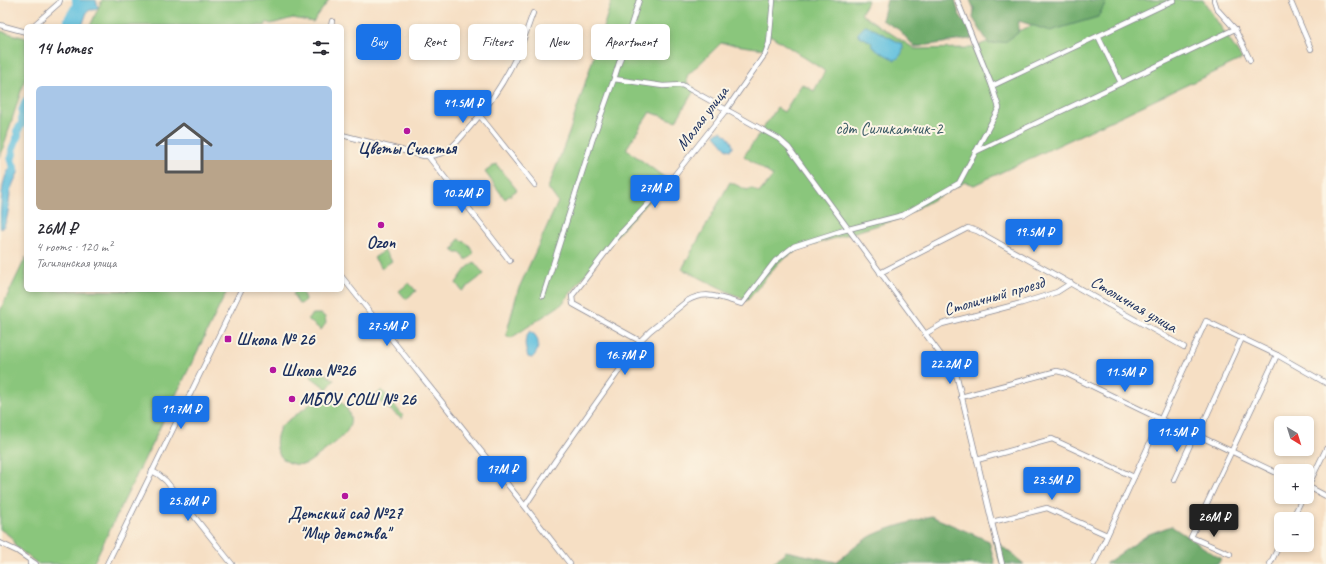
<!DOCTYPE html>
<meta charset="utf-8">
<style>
:root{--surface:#fff;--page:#f2f2f3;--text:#2b2b33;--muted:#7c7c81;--accent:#1a73e8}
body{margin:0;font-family:Caveat,sans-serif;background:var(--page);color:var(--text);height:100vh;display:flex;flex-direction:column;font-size:15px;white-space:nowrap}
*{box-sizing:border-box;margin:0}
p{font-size:13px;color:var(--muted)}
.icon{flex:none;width:22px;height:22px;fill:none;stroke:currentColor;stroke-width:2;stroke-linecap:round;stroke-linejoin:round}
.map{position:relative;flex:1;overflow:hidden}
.panel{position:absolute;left:24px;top:24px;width:320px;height:268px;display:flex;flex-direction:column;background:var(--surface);border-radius:6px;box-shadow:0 2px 6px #0003}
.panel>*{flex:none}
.hud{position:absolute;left:356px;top:24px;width:380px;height:36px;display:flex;gap:8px}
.needle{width:26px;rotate:142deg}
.controls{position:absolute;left:1274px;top:416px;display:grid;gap:8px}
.controls a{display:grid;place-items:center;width:40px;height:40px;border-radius:6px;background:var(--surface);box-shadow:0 2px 6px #0003;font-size:20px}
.price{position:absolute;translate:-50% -34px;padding:0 9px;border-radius:4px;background:var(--accent);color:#fff;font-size:13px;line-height:26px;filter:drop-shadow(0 1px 2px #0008)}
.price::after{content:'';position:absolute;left:50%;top:24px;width:12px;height:9px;margin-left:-6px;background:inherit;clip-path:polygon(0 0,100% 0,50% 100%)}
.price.on{background:#222;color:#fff}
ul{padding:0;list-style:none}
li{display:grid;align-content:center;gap:8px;height:212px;padding:0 12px}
li span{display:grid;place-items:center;height:124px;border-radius:6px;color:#555}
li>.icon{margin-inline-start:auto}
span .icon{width:72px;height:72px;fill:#fffc;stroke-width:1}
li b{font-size:17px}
h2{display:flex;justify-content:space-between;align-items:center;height:48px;padding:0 12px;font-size:17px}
.chip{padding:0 14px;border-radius:6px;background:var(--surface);box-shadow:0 2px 6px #0003;font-size:14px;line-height:36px}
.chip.on{background:var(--accent);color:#fff}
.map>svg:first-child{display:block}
.green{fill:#8ac67c;stroke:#527a6d}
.forest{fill:#6fab6c;stroke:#456d65}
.water{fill:#60c0de;stroke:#3e789e}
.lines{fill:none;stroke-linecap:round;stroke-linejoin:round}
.river{stroke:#60c0de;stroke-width:8}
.minor-casing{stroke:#888791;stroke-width:6}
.minor{stroke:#fff;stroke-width:4.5}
.poi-dot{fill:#b5179e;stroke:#fcf5e5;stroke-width:1.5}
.labels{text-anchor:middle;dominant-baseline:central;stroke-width:4;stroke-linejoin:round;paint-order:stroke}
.street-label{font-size:17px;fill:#1b2f5e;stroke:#fcf5e5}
.park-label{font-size:17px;fill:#3c5c67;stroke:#fcf5e5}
.poi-label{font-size:17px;font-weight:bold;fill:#1b2f5e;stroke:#fcf5e5}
</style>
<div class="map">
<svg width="1326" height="564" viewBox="0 0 1326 564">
<rect width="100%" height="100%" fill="#fcf5e5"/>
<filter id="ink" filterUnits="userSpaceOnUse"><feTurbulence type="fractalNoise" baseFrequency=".025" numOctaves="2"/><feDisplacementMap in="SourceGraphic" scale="8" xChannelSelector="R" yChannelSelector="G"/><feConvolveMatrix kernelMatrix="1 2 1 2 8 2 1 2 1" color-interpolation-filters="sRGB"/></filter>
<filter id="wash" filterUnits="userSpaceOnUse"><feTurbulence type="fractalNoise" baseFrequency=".012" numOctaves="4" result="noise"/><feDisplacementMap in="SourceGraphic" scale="16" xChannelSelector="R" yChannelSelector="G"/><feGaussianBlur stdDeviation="0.9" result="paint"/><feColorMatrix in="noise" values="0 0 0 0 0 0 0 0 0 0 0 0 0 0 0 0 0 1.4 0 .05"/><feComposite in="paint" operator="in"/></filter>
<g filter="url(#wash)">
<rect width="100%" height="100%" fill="#f6dfc4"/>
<!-- green -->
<g class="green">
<polygon points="102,0 329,0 313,22 293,18 271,24 267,22 265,26 90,26"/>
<polygon points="612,0 868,0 861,14 915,49 971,48 1103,0 1203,0 1242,59 974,185 965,182 898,219 799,249 779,262 747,301 682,269 730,182 747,190 751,188 759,193 773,176 744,156 777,108 784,112 802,84 814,91 825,71 770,35 764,49 721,43 687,76 687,83 695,89 676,121 650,112 626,149 668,180 614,238 562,304 511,338 506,335 518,290 558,202 548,188 569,133"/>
<polygon points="0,31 26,38 26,75 0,158"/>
<polygon points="496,164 517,190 505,199 485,172"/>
<path d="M 459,239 C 469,245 470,243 473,254 L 468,259 L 465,259 L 461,253 L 456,253 L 452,250 L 454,250 L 453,248 L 455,248 L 455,247 L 457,246 L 455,244 Z"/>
<polygon points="384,250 392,261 382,268 374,258"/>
<polygon points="26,257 26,290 227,291 93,564 38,564 16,547 11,537 0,529 0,311"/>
<polygon points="474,262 484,274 462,291 456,283 466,269"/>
<polygon points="409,283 416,291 406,299 399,291"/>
<path d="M 297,290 L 302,291 L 305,299 C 304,302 302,304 299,304 L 293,294 Z"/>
<polygon points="313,314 321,314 325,317 326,323 321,330 307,319"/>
<polygon points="318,368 334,380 327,389 311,377"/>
<polygon points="382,390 403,416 402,419 375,398 375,396"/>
<path d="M 323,397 C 332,397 340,399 345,406 C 360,426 341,438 327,449 C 320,454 314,459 306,464 C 281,468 269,448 281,426 L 317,399 Z"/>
</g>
<!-- forest -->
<g class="forest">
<polygon points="887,0 955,0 959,14 976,38 915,47 898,29 882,20"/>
<polygon points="970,0 1107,0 1098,17 1050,31 1019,21 1018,33 1005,42 989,44 973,18 974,9"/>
<path d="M 931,516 L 989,541 L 995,564 L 772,564 L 786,551 L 836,562 C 847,555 855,545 866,539 C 883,528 911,523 931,516 Z"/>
<polygon points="1171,526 1221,559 1218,564 1105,564 1149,534"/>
<polygon points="992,538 1024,564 1001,564"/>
</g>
<!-- water -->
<g class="water">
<polygon points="77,0 96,0 98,7 94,10 90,10 87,12 82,26 68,26 68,19 76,6"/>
<path d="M 865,26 L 868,26 L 902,44 C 905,50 901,57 895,60 L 882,53 L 873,47 L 871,42 L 858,35 L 858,33 Z"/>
<path d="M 722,131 C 727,136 733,141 733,148 L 730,150 L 727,149 L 715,135 L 717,132 Z"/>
<path d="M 13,167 L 18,169 L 19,171 C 16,177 13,183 11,189 C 8,199 10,222 1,229 C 0,218 0,170 13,167 Z"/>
<path d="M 530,331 C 541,337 540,351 532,358 L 528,357 C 525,347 523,339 530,331 Z"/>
</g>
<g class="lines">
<!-- river -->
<g class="river">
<polyline points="68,26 68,19 76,6 76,0"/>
<polyline points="11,177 14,167 11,160 13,154 12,150 18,135 17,131 22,124 22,111 26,101"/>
</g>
</g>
</g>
<g filter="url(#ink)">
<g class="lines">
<defs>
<g id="minor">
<polyline points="1214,0 1217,9 1235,29 1250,60"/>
<polyline points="1290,0 1311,49"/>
<polyline points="0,25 26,32"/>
<polyline points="33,26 59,3 60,0"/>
<polyline points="331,26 332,21"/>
<polyline points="1098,36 1121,83"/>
<polyline points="614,79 663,86 682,85 779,139 789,148 957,377 1002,564"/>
<polyline points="992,86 1174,0"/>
<polyline points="480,116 535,185"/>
<path d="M 342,135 L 424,156 C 432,156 438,155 445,152 C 452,148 458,141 463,135 C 485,111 504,83 518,53 C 524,40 528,26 533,13"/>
<polyline points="975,152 1235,29"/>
<polyline points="428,156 510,261"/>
<polyline points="880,273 968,228 977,231 1184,347"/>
<path d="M 342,277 C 418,373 495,467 570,564"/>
<polyline points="543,296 592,141 614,79 639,0"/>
<polyline points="925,334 942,324 1022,303 1057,292 1071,283"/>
<polyline points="640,341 573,304 572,296 619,235 673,177 726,110 765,54 769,43 773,0"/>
<polyline points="961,397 1057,371 1065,373 1160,419 1195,434 1281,475"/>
<polyline points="1198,435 1242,338"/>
<polyline points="977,460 1052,439 1134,477"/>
<polyline points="152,471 159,475 166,481 232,564"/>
<polyline points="1174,480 1195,434"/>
<polyline points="1307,486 1326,496"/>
<polyline points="1307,488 1326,449"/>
<path d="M 525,506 L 555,461 L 640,341 L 650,331 L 687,301 C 708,289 722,299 742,304 L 775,261 L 794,246 L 841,231 L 903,215 L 959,183 L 999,108 L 992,86 L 957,0"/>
<polyline points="1292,519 1303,497"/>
<polyline points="992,522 1047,508 1107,535"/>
<polyline points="0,543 17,551 30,560 30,564"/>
<polyline points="1230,554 1191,537 1277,355"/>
<polyline points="30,560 36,564"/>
<polyline points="107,564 241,290"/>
<polyline points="1094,564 1206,321 1277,355 1326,383"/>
<polyline points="1270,564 1281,542"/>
</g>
</defs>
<!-- minor casing -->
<use href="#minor" class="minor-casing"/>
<!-- minor -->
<use href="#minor" class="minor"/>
</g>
</g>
<!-- markers -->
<g class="poi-dot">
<circle cx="407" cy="131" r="4"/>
<circle cx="381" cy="225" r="4"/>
<rect x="224" y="335" width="8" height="8" rx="2"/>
<circle cx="273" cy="370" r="4"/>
<circle cx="292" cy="399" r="4"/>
<circle cx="345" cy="496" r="4"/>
</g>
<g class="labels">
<!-- street labels -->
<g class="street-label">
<text transform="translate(702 118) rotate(-53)">Малая улица</text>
<text transform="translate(994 296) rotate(-16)">Столичный проезд</text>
<text transform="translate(1134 304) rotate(30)">Столичная улица</text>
</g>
<!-- park labels -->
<g class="park-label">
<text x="889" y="128">сдт Силикатчик-2</text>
</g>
<!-- poi labels -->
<g class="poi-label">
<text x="407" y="148">Цветы Счастья</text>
<text x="381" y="242">Ozon</text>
<text x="236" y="339" text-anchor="start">Школа № 26</text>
<text x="281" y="370" text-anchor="start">Школа №26</text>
<text x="300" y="399" text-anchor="start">МБОУ СОШ № 26</text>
<text x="345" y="513">Детский сад №27<tspan x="345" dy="20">"Мир детства"</tspan></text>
</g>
</g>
</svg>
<div class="controls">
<a><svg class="needle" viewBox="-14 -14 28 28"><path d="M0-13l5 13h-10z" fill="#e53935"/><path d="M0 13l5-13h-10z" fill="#7c7c81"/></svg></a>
<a>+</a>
<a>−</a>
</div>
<b class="price" style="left:463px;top:124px">41.5M ₽</b>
<b class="price" style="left:655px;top:209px">27M ₽</b>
<b class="price" style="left:462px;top:214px">10.2M ₽</b>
<b class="price" style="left:1034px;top:253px">19.5M ₽</b>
<b class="price" style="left:387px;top:347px">27.5M ₽</b>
<b class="price" style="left:625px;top:376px">16.7M ₽</b>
<b class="price" style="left:950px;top:385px">22.2M ₽</b>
<b class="price" style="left:1125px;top:393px">11.5M ₽</b>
<b class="price" style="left:181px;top:430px">11.7M ₽</b>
<b class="price" style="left:1177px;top:453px">11.5M ₽</b>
<b class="price" style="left:502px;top:490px">17M ₽</b>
<b class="price" style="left:1052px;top:501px">23.5M ₽</b>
<b class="price" style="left:188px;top:522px">25.8M ₽</b>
<b class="price on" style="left:1214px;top:538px">26M ₽</b>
<div class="hud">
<a class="chip on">Buy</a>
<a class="chip">Rent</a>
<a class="chip">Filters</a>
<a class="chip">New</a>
<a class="chip">Apartment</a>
</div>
<section class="panel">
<h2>14 homes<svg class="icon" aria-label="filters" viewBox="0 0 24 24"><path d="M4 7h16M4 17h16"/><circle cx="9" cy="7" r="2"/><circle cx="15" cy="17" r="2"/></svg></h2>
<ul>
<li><span style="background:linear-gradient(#a9c7e8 60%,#b9a48a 0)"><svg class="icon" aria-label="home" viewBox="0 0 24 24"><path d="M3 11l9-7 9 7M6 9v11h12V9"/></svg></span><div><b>26M ₽</b><p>4 rooms · 120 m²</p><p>Тагилинская улица</p></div></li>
</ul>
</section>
</div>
